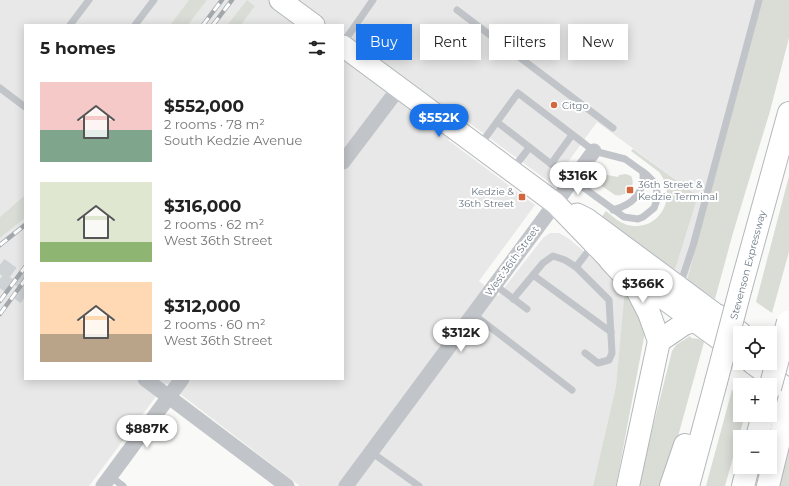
<!DOCTYPE html>
<meta charset="utf-8">
<style>
:root{--surface:#fff;--page:#f6f6f6;--text:#222;--muted:#767676;--accent:#1a73e8}
body{margin:0;font-family:Montserrat,sans-serif;background:var(--page);color:var(--text);height:100vh;display:flex;flex-direction:column;font-size:15px;white-space:nowrap}
*{box-sizing:border-box;margin:0}
p{font-size:13px;color:var(--muted)}
.icon{flex:none;width:22px;height:22px;fill:none;stroke:currentColor;stroke-width:2;stroke-linecap:round;stroke-linejoin:round}
.map{position:relative;flex:1;overflow:hidden}
.drawer{position:absolute;left:24px;top:24px;width:320px;height:356px;display:flex;flex-direction:column;background:var(--surface);border-radius:0px;box-shadow:0 2px 10px #0003}
.drawer>*{flex:none}
.guide{position:absolute;left:356px;top:24px;width:373px;height:36px;display:flex;gap:8px}
.tools{position:absolute;left:733px;top:326px;display:grid;gap:8px}
.tools a{display:grid;place-items:center;width:44px;height:44px;border-radius:0px;background:var(--surface);box-shadow:0 2px 10px #0003;font-size:20px}
.price{position:absolute;translate:-50% -34px;padding:0 9px;border-radius:14px;background:#fff;color:#222;font-size:13px;line-height:26px;filter:drop-shadow(0 1px 2px #0008)}
.price::after{content:'';position:absolute;left:50%;top:24px;width:12px;height:9px;margin-left:-6px;background:inherit;clip-path:polygon(0 0,100% 0,50% 100%)}
.price.selected{background:var(--accent);color:#fff}
ul{padding:0;list-style:none}
li{display:flex;align-items:center;gap:12px;height:100px;padding:0 16px}
li span{display:grid;place-items:center;flex:none;width:112px;height:80px;border-radius:0px;color:#555}
li>.icon{margin-inline-start:auto}
span .icon{width:48px;height:48px;fill:#fffc;stroke-width:1}
li b{font-size:17px}
h2{display:flex;justify-content:space-between;align-items:center;height:48px;padding:0 16px;font-size:17px}
.chip{padding:0 14px;border-radius:0px;background:var(--surface);box-shadow:0 2px 10px #0003;font-size:14px;line-height:36px}
.chip.selected{background:var(--accent);color:#fff}
.map>svg:first-child{display:block}
.built{fill:#e7e8e7}
.green{fill:#d9ddd6}
.lines{fill:none;stroke-linecap:round;stroke-linejoin:round}
.street-tunnel{stroke:#ced2d4;stroke-width:15;stroke-dasharray:15 8;stroke-linecap:butt}
.secondary-casing{stroke:#b3b8bc;stroke-width:23}
.highway-casing{stroke:#b4b8bb;stroke-width:24}
.path{stroke:#b9bcbe;stroke-width:2.5;stroke-dasharray:2 2;stroke-linecap:butt}
.lane{stroke:#c1c4c8;stroke-width:7}
.street{stroke:#c1c4c8;stroke-width:15}
.secondary{stroke:#fff;stroke-width:21}
.highway{stroke:#fff;stroke-width:22}
.rail-casing{stroke:#a3a8ad;stroke-width:4.5}
.rail{stroke:#fff;stroke-width:3;stroke-dasharray:9;stroke-linecap:butt}
.highway-bridge-casing{stroke:#b4b8bb;stroke-width:24;stroke-linecap:butt}
.highway-bridge{stroke:#fff;stroke-width:22}
.poi-dot{fill:#d1663f;stroke:#fff;stroke-width:1.5}
.labels{text-anchor:middle;dominant-baseline:central;stroke-width:4;stroke-linejoin:round;paint-order:stroke}
.poi-label{font-size:10px;fill:#6b7884;stroke:#fff;text-anchor:start}
.street-label{font-size:10px;fill:#6b7884;stroke:#fff}
</style>
<div class="map">
<svg width="789" height="486" viewBox="0 0 789 486">
<rect width="100%" height="100%" fill="#f9f9f7"/>
<!-- built -->
<g class="built">
<polygon points="0,0 189,0 170,25 25,25 25,195 0,217"/>
<polygon points="207,0 247,0 227,25 188,25"/>
<polygon points="247,0 762,0 687,280 675,270 698,196 597,122 552,184 464,119 448,140 535,205 479,281 498,296 543,238 550,233 559,233 568,238 626,287 616,386 593,486 300,486 166,383 89,486 0,486 0,238 25,218 25,379 343,379 343,25 241,25 255,6"/>
</g>
<!-- green -->
<g class="green">
<polygon points="189,0 207,0 188,25 170,25"/>
<polygon points="247,0 255,6 241,25 227,25"/>
<polygon points="762,0 789,0 789,38 770,111 733,233 715,299 687,280"/>
<path d="M 633,149 L 698,196 L 675,270 L 601,218 L 606,211 C 613,217 619,222 627,225 C 659,233 679,197 659,172 L 631,151 Z"/>
<path d="M 597,173 L 618,177 L 619,175 L 626,174 L 631,176 C 637,187 627,197 615,195 L 592,179 Z"/>
<polygon points="789,176 789,252 772,313 756,302"/>
<polygon points="25,195 25,218 0,238 0,217"/>
<polygon points="625,289 635,304 645,332 616,486 593,486 616,386"/>
<polygon points="690,336 691,338 699,339 704,342 677,440 661,486 638,486 672,351 676,345"/>
<polygon points="732,390 740,395 740,415 745,415 725,486 706,486"/>
<polygon points="789,439 789,486 777,486"/>
</g>
<g class="lines">
<!-- street-tunnel -->
<g class="street-tunnel">
<polyline points="0,265 25,283"/>
<polyline points="0,279 25,297"/>
</g>
<defs>
<g id="secondary">
<polyline points="280,0 314,25"/>
<polyline points="343,46 555,203 610,260 740,354"/>
<polyline points="577,214 587,219 741,333"/>
<polyline points="752,363 789,390"/>
</g>
<g id="highway">
<polyline points="610,260 636,288 649,313 659,341 628,486"/>
<polyline points="741,287 789,113"/>
<polyline points="659,341 684,324 694,321 719,316"/>
<polyline points="757,437 763,415"/>
<polyline points="671,486 685,445"/>
<polyline points="688,486 716,382"/>
<polyline points="743,486 748,467"/>
<polyline points="768,486 789,400"/>
</g>
</defs>
<!-- secondary casing -->
<use href="#secondary" class="secondary-casing"/>
<!-- highway casing -->
<use href="#highway" class="highway-casing"/>
<!-- path -->
<polyline class="path" points="473,340 481,330"/>
<!-- lane -->
<g class="lane">
<polyline points="457,10 613,128"/>
<polyline points="70,25 89,0"/>
<polyline points="135,25 154,0"/>
<polyline points="343,43 373,0"/>
<polyline points="0,88 25,107"/>
<polyline points="497,122 551,164 572,135"/>
<polyline points="480,145 518,93 594,151 625,159 646,174 655,183 658,197 654,208 643,217 638,219 624,217 551,164"/>
<polyline points="512,170 529,148"/>
<path d="M 613,210 C 632,205 645,193 643,172"/>
<polyline points="576,267 593,245"/>
<polyline points="533,275 611,332"/>
<polyline points="495,285 527,309"/>
<polyline points="680,285 693,246 759,0"/>
<polyline points="513,299 543,263 553,256 565,260 576,267 609,300 612,353 609,360 598,363 585,353"/>
<polyline points="473,314 572,390"/>
<polyline points="371,452 419,486"/>
<polyline points="110,476 123,486"/>
</g>
<!-- street -->
<g class="street">
<polyline points="343,162 399,88"/>
<polyline points="145,379 287,486"/>
<polyline points="103,486 182,379"/>
<polyline points="346,486 594,151"/>
</g>
<!-- secondary -->
<use href="#secondary" class="secondary"/>
<!-- highway -->
<use href="#highway" class="highway"/>
<defs>
<g id="rail">
<polyline points="203,25 222,0"/>
<polyline points="213,25 232,0"/>
<polyline points="0,245 25,225"/>
<polyline points="0,301 25,267"/>
<polyline points="0,314 25,280"/>
</g>
</defs>
<!-- rail casing -->
<use href="#rail" class="rail-casing"/>
<!-- rail -->
<use href="#rail" class="rail"/>
<defs>
<g id="highway-bridge">
<polyline points="716,382 741,287"/>
<polyline points="770,388 788,322"/>
</g>
</defs>
<!-- highway-bridge casing -->
<use href="#highway-bridge" class="highway-bridge-casing"/>
<!-- highway-bridge -->
<use href="#highway-bridge" class="highway-bridge"/>
</g>
<!-- markers -->
<g class="poi-dot">
<circle cx="554" cy="105" r="4"/>
<rect x="626" y="186" width="8" height="8" rx="2"/>
<rect x="518" y="193" width="8" height="8" rx="2"/>
</g>
<g class="labels">
<!-- poi labels -->
<g class="poi-label">
<text x="562" y="105">Citgo</text>
<text x="638" y="184">36th Street &amp;<tspan x="638" dy="12">Kedzie Terminal</tspan></text>
<text x="514" y="191" text-anchor="end">Kedzie &amp;<tspan x="514" dy="12">36th Street</tspan></text>
</g>
<!-- street labels -->
<g class="street-label">
<text transform="translate(512 261) rotate(-54)">West 36th Street</text>
<text transform="translate(748 265) rotate(-75)">Stevenson Expressway</text>
</g>
</g>
</svg>
<div class="tools">
<a><svg class="icon" aria-label="locate" viewBox="0 0 24 24"><circle cx="12" cy="12" r="6"/><path d="M12 2v4M12 18v4M2 12h4M18 12h4"/></svg></a>
<a>+</a>
<a>−</a>
</div>
<b class="price selected" style="left:439px;top:138px">$552K</b>
<b class="price" style="left:578px;top:196px">$316K</b>
<b class="price" style="left:643px;top:304px">$366K</b>
<b class="price" style="left:461px;top:353px">$312K</b>
<b class="price" style="left:147px;top:449px">$887K</b>
<div class="guide">
<a class="chip selected">Buy</a>
<a class="chip">Rent</a>
<a class="chip">Filters</a>
<a class="chip">New</a>
</div>
<section class="drawer">
<h2>5 homes<svg class="icon" aria-label="filters" viewBox="0 0 24 24"><path d="M4 7h16M4 17h16"/><circle cx="9" cy="7" r="2"/><circle cx="15" cy="17" r="2"/></svg></h2>
<ul>
<li><span style="background:linear-gradient(#f6c9c9 60%,#7fa58c 0)"><svg class="icon" aria-label="home" viewBox="0 0 24 24"><path d="M3 11l9-7 9 7M6 9v11h12V9"/></svg></span><div><b>$552,000</b><p>2 rooms · 78 m²</p><p>South Kedzie Avenue</p></div></li>
<li><span style="background:linear-gradient(#dfe7d0 75%,#8fb573 0)"><svg class="icon" aria-label="home" viewBox="0 0 24 24"><path d="M3 11l9-7 9 7M6 9v11h12V9"/></svg></span><div><b>$316,000</b><p>2 rooms · 62 m²</p><p>West 36th Street</p></div></li>
<li><span style="background:linear-gradient(#ffd9b3 65%,#b9a48a 0)"><svg class="icon" aria-label="home" viewBox="0 0 24 24"><path d="M3 11l9-7 9 7M6 9v11h12V9"/></svg></span><div><b>$312,000</b><p>2 rooms · 60 m²</p><p>West 36th Street</p></div></li>
</ul>
</section>
</div>
